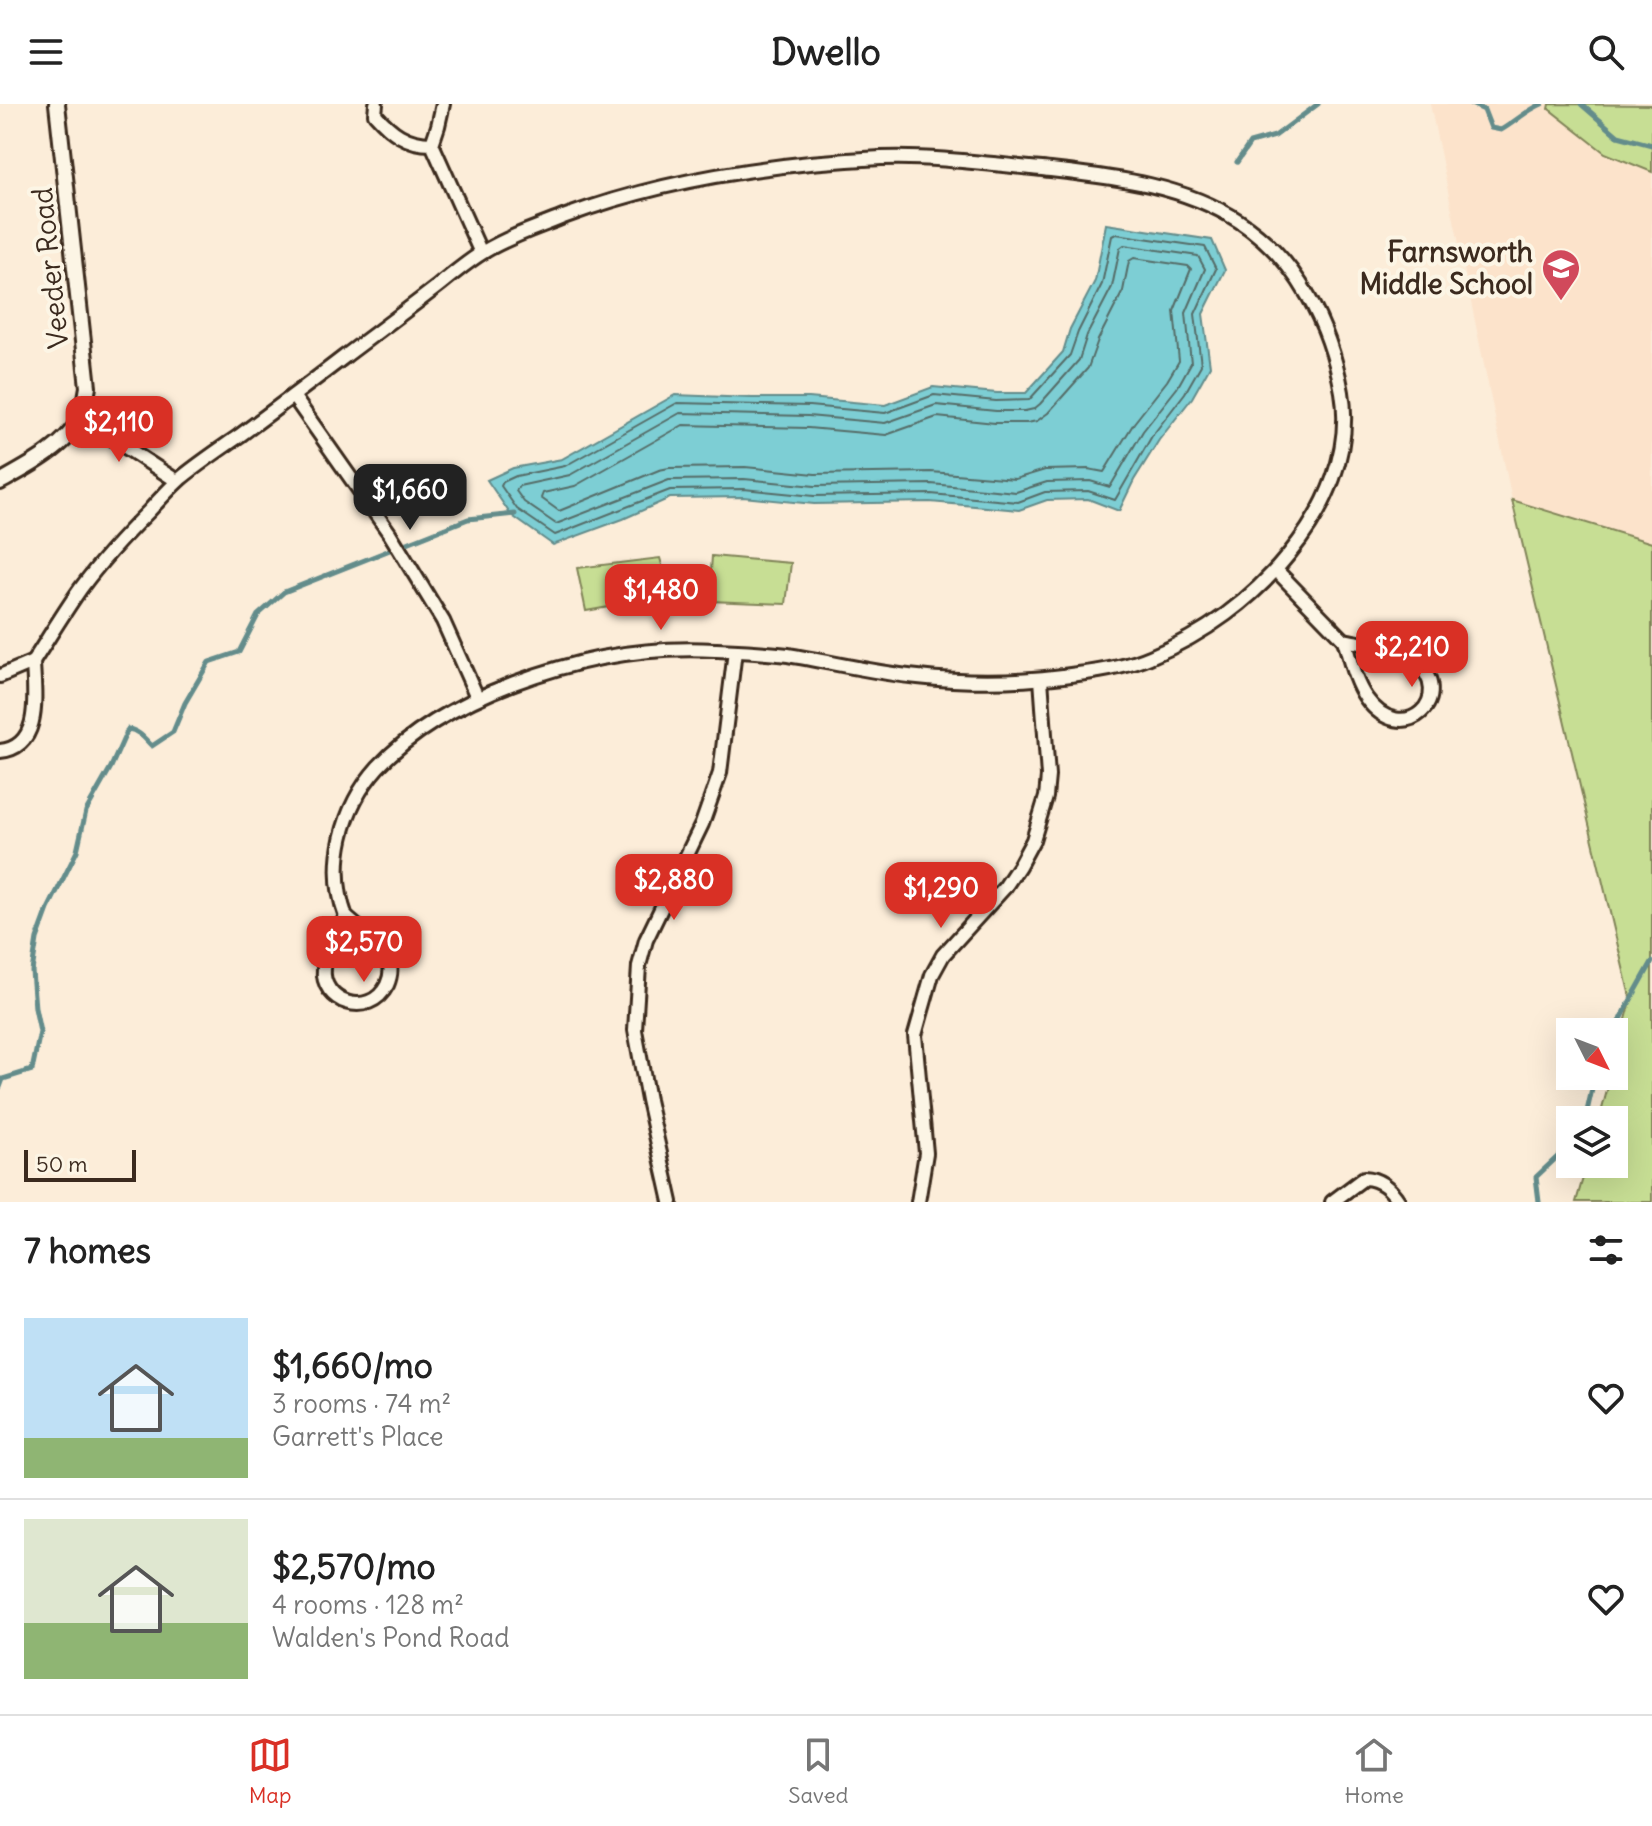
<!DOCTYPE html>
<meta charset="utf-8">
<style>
:root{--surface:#fff;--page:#f6f6f6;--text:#222;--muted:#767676;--line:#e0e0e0;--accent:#d93025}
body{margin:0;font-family:Delius,sans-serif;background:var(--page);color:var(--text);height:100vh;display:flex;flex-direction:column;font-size:30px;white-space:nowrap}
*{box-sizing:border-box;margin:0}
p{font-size:26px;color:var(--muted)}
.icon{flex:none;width:44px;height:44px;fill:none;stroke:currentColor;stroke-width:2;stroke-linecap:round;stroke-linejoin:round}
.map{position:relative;height:1098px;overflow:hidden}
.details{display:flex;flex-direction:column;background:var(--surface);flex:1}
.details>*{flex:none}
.needle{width:52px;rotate:132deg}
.buttons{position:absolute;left:1556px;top:914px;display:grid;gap:16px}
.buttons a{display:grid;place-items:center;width:72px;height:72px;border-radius:0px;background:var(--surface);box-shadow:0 8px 32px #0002;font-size:40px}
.scale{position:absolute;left:24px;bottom:20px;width:112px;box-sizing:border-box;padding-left:8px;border:4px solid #3b2a1e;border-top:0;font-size:22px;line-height:28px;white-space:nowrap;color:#3b2a1e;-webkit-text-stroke:6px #fcf5e5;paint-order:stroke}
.price{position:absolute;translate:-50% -68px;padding:0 18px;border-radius:16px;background:var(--accent);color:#fff;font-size:26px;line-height:52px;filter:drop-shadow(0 2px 4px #0008)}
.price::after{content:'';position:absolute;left:50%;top:48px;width:24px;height:18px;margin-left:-12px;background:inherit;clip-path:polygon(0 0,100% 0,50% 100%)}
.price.on{background:#222;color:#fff}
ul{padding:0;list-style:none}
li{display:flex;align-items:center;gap:24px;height:200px;padding:0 24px}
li+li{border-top:2px solid var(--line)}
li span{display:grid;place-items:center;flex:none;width:224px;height:160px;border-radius:0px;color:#555}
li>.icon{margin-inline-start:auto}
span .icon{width:96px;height:96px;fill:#fffc;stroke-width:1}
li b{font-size:34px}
h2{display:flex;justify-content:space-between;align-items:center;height:96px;padding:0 24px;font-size:34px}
header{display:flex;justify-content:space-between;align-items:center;height:104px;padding:0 24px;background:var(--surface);font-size:36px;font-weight:700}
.menu{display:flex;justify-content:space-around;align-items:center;height:112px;border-top:2px solid var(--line);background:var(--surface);font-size:22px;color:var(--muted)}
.menu a{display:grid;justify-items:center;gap:4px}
.menu .on{color:var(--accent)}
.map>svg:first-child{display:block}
.built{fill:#fce3cb}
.green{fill:#c7de94;stroke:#818459;stroke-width:2}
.water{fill:#7dced4;stroke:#638c8b;stroke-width:2}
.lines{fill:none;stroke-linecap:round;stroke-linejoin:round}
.shore{stroke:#556c67;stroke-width:2}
.stream{stroke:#638c8b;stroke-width:5}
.minor-casing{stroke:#3b2a1e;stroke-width:18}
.tertiary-casing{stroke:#3b2a1e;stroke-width:20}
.minor{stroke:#fcf5e5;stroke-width:12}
.tertiary{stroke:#fcf5e5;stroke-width:14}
.labels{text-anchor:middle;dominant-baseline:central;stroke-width:8;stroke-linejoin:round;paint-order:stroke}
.poi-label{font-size:28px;font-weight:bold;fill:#3b2a1e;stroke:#fcf5e5;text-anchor:end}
.street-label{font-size:28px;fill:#3b2a1e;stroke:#fcf5e5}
</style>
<header><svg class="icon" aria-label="menu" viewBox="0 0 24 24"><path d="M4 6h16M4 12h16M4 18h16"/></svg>Dwello<svg class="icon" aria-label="search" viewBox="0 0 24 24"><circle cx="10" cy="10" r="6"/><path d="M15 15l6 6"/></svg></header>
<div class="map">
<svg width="1652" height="1098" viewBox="0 0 1652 1098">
<rect width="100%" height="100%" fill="#fcedd9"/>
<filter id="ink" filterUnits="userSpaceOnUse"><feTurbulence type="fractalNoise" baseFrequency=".0125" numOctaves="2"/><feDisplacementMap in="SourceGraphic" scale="16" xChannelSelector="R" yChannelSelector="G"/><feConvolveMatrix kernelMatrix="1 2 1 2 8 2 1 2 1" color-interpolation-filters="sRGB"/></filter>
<g filter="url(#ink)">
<!-- built -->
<polygon class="built" points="1430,0 1652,0 1652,439 1512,396"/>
<!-- green -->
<g class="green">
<polygon points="1550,0 1652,1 1652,68 1605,49 1549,5"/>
<polygon points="1512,396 1652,439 1652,1098 1576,1098 1587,1060 1614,1060 1614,1016 1599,1016 1611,972 1614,972 1614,960 1631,897"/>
<polygon points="712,452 791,459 786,500 709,497"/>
<polygon points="660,454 671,492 586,507 577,464"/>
</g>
<!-- water -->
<polygon class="water" points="1106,120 1212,136 1225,166 1203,210 1210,262 1192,294 1159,336 1134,376 1119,407 1088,395 1047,396 1019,406 930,398 814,400 743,393 670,394 623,415 553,441 511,411 487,376 513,364 562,355 675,291 752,294 809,294 885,301 933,283 997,289 1026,289 1063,248 1070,225 1095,177"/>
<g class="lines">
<!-- shore -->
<g class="shore">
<polygon points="1116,130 1205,143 1216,165 1195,210 1201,261 1185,289 1152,332 1115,396 1088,387 1045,388 1018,398 931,390 814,392 744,385 670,386 555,431 517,405 501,382 503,378 516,372 565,362 677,299 809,302 885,309 934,291 996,297 1029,296 1070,251 1078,228 1102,180 1112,132"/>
<polygon points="1124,141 1198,152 1205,165 1186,209 1191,259 1177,284 1143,327 1110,383 1090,377 1047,378 1016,388 931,380 815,382 744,375 669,376 556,420 524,398 516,387 519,382 570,371 680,309 808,312 885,319 936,301 996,307 1025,307 1034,305 1040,300 1079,256 1087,231 1112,183 1120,144"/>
<polygon points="1134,154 1188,162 1191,165 1174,207 1179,257 1167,277 1134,319 1104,368 1088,365 1045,366 1015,375 931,368 815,370 745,363 669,364 659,366 559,407 541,394 543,389 575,382 683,321 808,324 886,331 937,313 995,319 1027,319 1037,317 1048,309 1088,264 1098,236 1123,187 1129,157"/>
</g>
<!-- stream -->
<g class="stream">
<path d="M 1471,0 L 1484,6 L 1491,24 L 1501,26 C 1515,18 1527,6 1542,0"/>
<polyline points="1581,0 1618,32 1652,41"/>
<polyline points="1237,58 1250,39 1275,32 1318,0"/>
<polyline points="1614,930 1629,899 1652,858"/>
<path d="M 0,983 L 3,975 L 32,966 L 40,928 L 35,904 L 32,867 L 37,835 L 48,805 L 77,747 L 86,707 L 111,663 L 128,625 C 138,626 145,635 152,642 L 173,628 L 185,599 L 209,558 L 239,548 L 258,511 L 284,488 L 468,415 L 515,410"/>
<polyline points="1585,1016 1595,972"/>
<polyline points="1539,1098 1536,1073 1570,1041"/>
</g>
<defs>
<g id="minor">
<path d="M 376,0 L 375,10 C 391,28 406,40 432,40"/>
<polyline points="443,0 438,22 432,40 481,149"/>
<polyline points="293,292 390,430 443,517 477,593"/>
<polyline points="81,314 177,377"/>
<polyline points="1276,466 1344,536"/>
<path d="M 1344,536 C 1368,541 1395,544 1415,558 C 1458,591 1404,647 1366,594 C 1354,577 1350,555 1344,536 Z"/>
<path d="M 33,558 C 49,533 64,508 81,484 C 101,457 125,431 149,407 C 159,396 169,385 180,375 C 198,360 219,346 239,332 C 274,306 309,280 344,253 C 376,229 407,206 438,182 C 453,170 468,157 485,147 C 510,132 538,123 566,112 C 666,75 775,59 881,54 C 935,52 989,60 1042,65 C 1110,73 1180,79 1239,117 C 1297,155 1330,221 1342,288 C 1352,347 1326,405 1289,450 C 1253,495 1204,531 1150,553 C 1127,563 1103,567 1078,570 C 1025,578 972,579 918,573 C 874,569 831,558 788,551 C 764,548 739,547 715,546 C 645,542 578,555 514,579 C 464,598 414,624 378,663 C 342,703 327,762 346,813"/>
<path d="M 0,572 L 33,558 C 34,588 43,643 0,647"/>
<path d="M 346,813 C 359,825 377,837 387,852 C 392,861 391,872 387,881 C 369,916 320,898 324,864 C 326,845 337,828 346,813 Z"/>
<polyline points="671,1098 648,996 635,926 639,862 646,836 702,720 720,669 735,547"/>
<polyline points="918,1098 926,1049 915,931 932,871 943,851 1005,783 1019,762 1033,736 1046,693 1048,672 1041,575"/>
<path d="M 1332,1098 L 1364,1074 C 1381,1075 1391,1085 1399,1098"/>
</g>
<path id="tertiary" d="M 0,378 C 27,363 66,343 80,315 C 85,306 86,293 88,283 L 57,0"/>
</defs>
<!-- minor casing -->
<use href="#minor" class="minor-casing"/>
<!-- tertiary casing -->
<use href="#tertiary" class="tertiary-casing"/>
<!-- minor -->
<use href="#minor" class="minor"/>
<!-- tertiary -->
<use href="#tertiary" class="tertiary"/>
</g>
</g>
<!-- icons -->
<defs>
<symbol id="school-pin" viewBox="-11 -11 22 30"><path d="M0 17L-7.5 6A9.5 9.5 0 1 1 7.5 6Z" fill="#d1495b" stroke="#fcf5e5"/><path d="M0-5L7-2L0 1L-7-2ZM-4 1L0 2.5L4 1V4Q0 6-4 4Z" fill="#fff"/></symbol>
</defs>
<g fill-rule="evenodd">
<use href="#school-pin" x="1539" y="142" width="44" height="60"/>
</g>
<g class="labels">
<!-- poi labels -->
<g class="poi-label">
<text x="1533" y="148">Farnsworth<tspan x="1533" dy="32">Middle School</tspan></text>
</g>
<!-- street labels -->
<g class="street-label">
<text transform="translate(50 164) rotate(-96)">Veeder Road</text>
</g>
</g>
</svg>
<div class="buttons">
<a><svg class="needle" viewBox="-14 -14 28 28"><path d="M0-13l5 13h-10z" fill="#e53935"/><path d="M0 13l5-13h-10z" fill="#767676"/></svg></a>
<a><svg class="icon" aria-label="layers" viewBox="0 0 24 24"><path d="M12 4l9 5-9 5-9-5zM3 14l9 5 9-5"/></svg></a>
</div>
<div class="scale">50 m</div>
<b class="price" style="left:119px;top:360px">$2,110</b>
<b class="price on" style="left:410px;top:428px">$1,660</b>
<b class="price" style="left:661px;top:528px">$1,480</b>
<b class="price" style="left:1412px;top:585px">$2,210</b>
<b class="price" style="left:674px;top:818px">$2,880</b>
<b class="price" style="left:941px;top:826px">$1,290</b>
<b class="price" style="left:364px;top:880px">$2,570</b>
</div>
<section class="details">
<h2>7 homes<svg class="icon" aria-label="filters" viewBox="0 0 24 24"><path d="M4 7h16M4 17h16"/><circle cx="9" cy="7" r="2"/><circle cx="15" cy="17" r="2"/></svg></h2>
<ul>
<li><span style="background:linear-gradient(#bfe0f5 75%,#8fb573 0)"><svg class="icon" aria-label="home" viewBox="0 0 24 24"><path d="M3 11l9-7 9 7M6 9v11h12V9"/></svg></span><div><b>$1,660/mo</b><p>3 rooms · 74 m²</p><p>Garrett's Place</p></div><svg class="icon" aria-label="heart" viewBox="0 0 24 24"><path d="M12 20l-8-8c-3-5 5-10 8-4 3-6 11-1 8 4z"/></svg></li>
<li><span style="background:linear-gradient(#dfe7d0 65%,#8fb573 0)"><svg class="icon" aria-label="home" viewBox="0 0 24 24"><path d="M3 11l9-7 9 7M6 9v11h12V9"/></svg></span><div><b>$2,570/mo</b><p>4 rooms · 128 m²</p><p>Walden's Pond Road</p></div><svg class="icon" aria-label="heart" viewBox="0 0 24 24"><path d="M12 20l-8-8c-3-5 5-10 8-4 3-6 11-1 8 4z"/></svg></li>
</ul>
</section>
<nav class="menu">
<a class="on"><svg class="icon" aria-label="map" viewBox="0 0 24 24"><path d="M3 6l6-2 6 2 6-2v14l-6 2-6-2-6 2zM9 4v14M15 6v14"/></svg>Map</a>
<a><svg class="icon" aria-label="saved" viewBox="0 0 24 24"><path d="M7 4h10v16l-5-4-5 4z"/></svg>Saved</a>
<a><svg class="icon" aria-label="home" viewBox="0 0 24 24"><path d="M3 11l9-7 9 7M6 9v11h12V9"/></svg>Home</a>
</nav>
